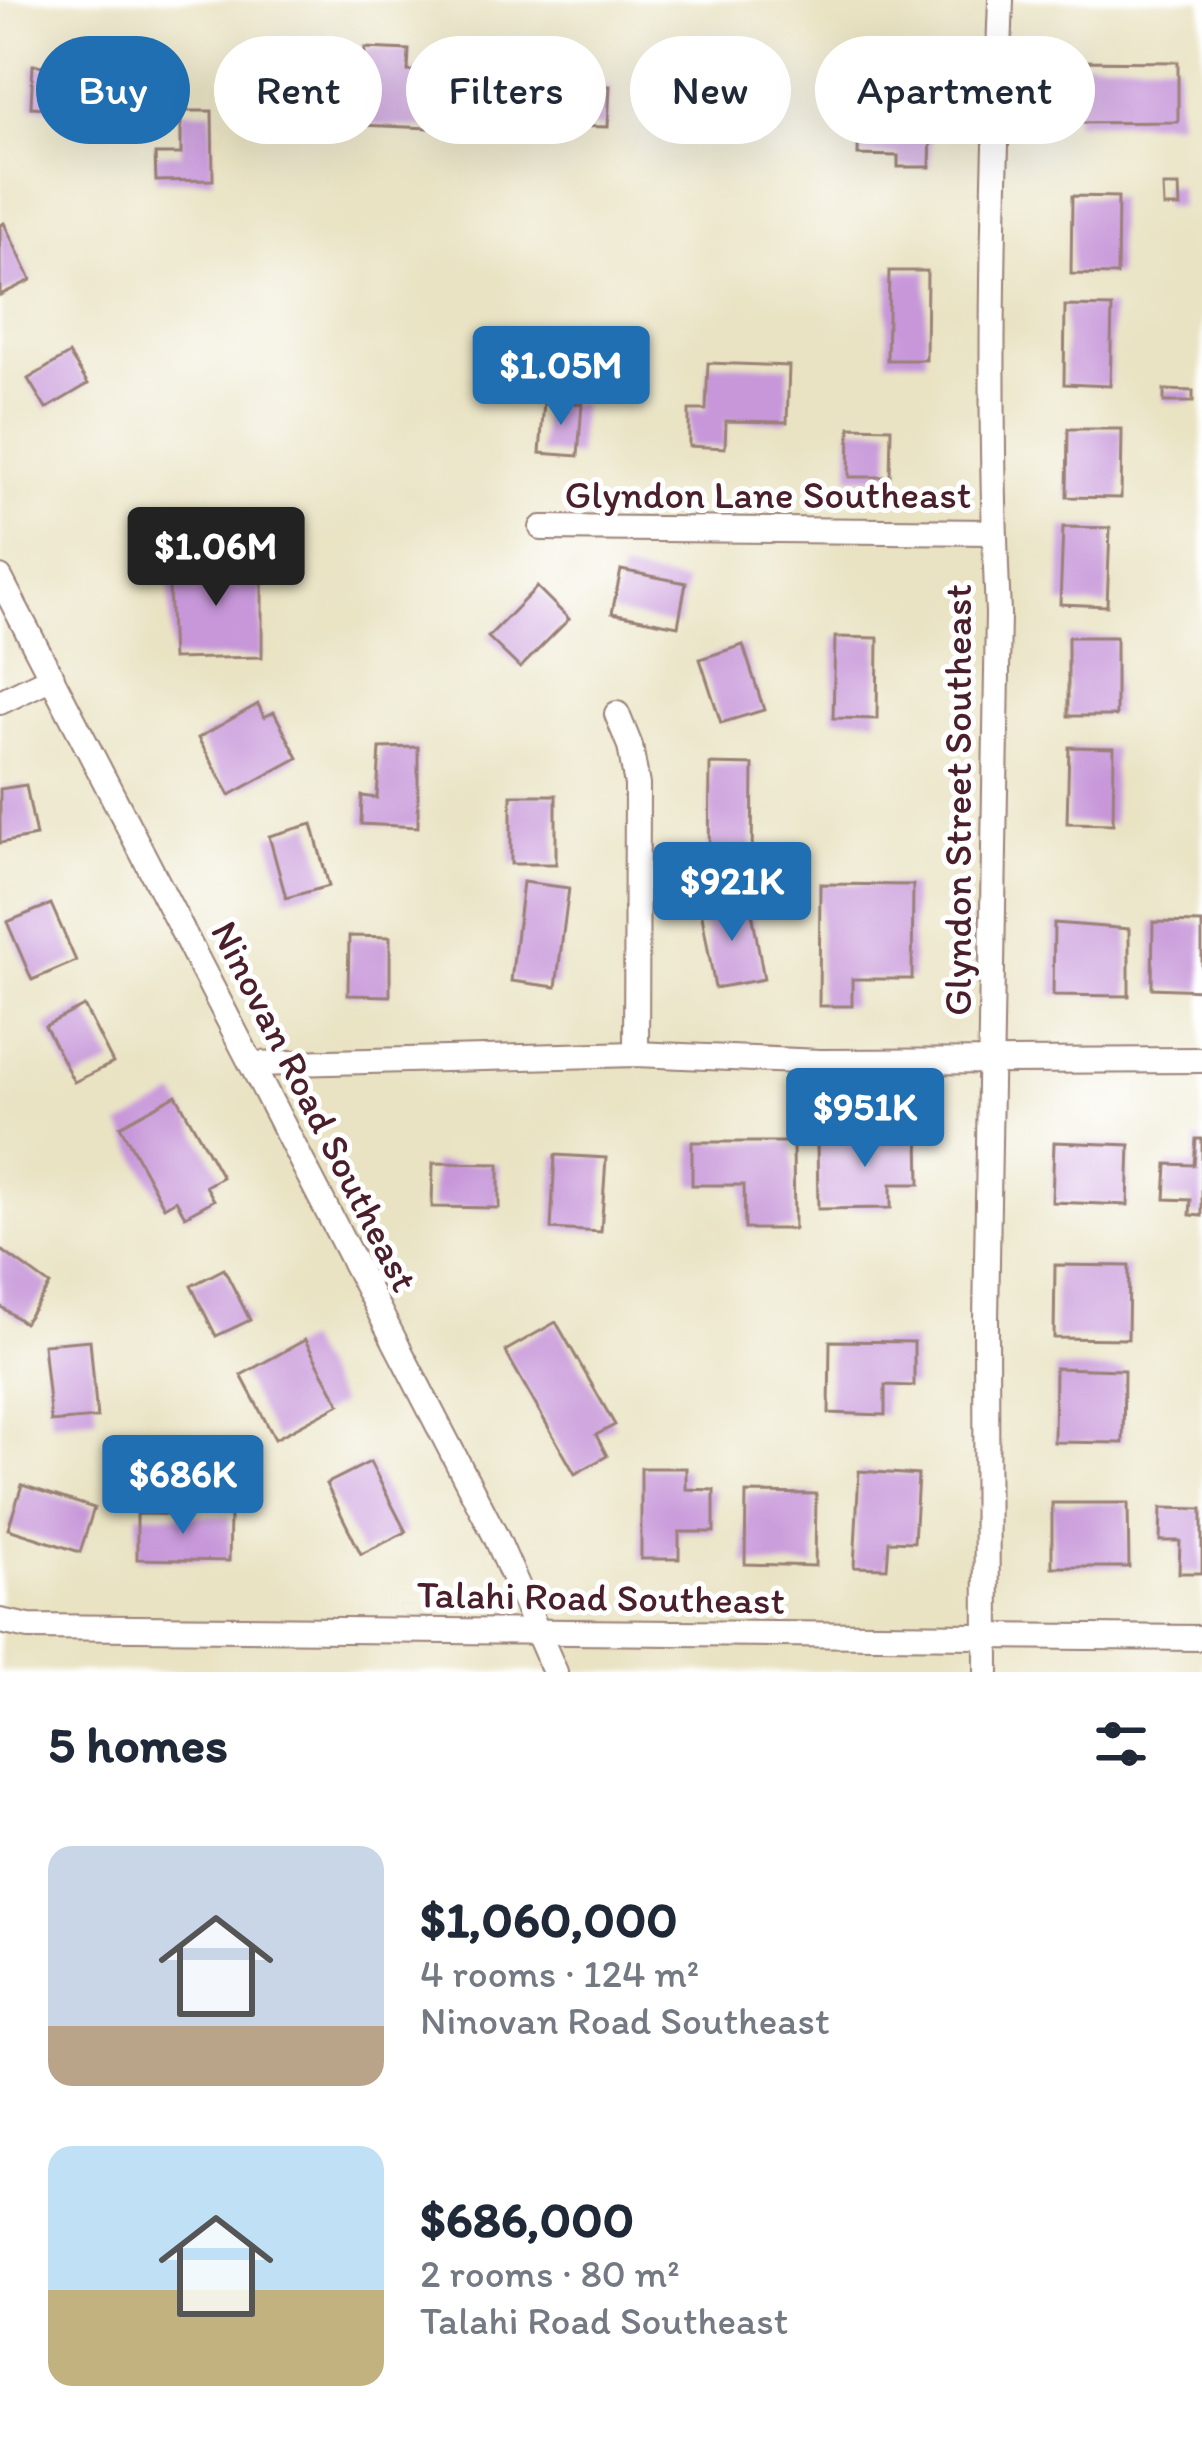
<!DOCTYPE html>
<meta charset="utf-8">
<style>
:root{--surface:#fff;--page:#f2f2f3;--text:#1f2937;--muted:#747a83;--accent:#1f6fb2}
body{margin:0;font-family:Itim,sans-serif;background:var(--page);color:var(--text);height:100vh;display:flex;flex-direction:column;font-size:45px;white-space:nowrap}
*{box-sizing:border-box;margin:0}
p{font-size:39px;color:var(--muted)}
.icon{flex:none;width:66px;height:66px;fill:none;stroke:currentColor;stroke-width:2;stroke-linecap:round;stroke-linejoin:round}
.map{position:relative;height:1672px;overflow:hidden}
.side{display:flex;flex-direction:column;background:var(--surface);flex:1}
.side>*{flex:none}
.hud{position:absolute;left:36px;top:36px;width:1131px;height:108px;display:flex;gap:24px}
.price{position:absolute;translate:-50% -102px;padding:0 27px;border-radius:12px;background:var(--accent);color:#fff;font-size:39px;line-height:78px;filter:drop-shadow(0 3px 6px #0008)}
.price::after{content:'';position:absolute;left:50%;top:72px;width:36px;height:27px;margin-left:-18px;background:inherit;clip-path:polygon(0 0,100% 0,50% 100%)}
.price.current{background:#222;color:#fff}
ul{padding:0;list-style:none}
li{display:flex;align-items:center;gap:36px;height:300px;padding:0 48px}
li span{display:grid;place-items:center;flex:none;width:336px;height:240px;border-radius:24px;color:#555}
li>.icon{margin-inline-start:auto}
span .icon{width:144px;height:144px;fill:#fffc;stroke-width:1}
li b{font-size:51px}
h2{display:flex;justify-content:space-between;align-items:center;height:144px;padding:0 48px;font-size:51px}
.pill{padding:0 42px;border-radius:54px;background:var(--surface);box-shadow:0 12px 48px #0002;font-size:42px;line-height:108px}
.pill.current{background:var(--accent);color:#fff}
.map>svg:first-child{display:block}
.building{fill:#c797d9}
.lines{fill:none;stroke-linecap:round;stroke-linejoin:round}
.street-casing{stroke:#9a8177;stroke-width:28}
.street{stroke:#fff;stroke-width:24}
.labels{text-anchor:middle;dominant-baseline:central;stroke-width:10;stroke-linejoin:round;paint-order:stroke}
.street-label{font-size:39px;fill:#4a1f2b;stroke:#fff}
</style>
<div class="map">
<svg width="1202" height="1672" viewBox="0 0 1202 1672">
<rect width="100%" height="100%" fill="#fff"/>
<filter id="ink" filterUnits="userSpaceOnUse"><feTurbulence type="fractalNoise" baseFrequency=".00833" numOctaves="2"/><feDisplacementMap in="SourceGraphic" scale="24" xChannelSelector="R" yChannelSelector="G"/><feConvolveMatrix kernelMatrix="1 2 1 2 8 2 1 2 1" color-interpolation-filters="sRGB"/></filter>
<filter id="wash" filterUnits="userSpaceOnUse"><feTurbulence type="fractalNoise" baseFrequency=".004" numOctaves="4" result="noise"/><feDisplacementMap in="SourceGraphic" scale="48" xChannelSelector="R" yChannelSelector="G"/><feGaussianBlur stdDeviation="2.7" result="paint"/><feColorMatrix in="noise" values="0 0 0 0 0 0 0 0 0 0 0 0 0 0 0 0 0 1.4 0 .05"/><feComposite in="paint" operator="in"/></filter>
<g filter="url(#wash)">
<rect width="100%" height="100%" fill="#e9e3c3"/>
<g id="blocks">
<!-- building -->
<g class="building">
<polygon points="689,46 733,47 730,139 686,138 687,116 666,116 667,86 688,87"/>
<polygon points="244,48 317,51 314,125 252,123 253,88 243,88"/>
<polygon points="365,48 409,50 408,71 453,73 451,129 361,125"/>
<polygon points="861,57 933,60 930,167 898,167 898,156 858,155"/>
<polygon points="1074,61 1178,62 1178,122 1075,123"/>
<polygon points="523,64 581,66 581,86 610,86 608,127 522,125"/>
<polygon points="33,65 113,71 109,133 67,130 68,109 31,107"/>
<polygon points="181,111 212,111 213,180 156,181 155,154 181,154"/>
<polygon points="1163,186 1179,186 1180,207 1164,207"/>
<polygon points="1072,196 1118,197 1117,275 1071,274"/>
<polygon points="4,223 31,280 0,295 0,225"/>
<polygon points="889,271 927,271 926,360 887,360"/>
<polygon points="1065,306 1112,307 1110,386 1064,384"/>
<polygon points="69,354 88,384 46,409 28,379"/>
<polygon points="708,363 789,366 787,422 726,421 725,448 689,446 689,410 706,410"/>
<polygon points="1164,390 1193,391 1193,402 1164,402"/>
<polygon points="544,401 582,404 578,456 540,453"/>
<polygon points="850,427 891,428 890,477 849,477"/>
<polygon points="1068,429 1122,429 1121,498 1067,497"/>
<polygon points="1063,527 1110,528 1107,606 1060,604"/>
<polygon points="262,560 262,657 172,659 168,561"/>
<polygon points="621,570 686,583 678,626 612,613"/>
<polygon points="537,587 569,619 520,668 488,637"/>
<polygon points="835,637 878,638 877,719 833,718"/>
<rect x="1068" y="637" width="48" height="79"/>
<polygon points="743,645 764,710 721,723 700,659"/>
<polygon points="258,704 264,717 274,712 298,758 230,795 198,738"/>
<polygon points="418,747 418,827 361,824 362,796 377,798 380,748"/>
<polygon points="1069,747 1114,748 1113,824 1067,823"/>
<polygon points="710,764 753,765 752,863 709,862"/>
<polygon points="26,785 36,836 0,843 0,789"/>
<rect x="511" y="795" width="45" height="69"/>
<polygon points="312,824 329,886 286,898 269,836"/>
<polygon points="523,882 569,888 556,987 511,981"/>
<polygon points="820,884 913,885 912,979 852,979 852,1006 819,1006"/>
<polygon points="750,901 764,979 715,988 701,910"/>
<polygon points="51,904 76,961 32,980 7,922"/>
<polygon points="1153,922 1202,923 1202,990 1152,988"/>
<polygon points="1054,923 1129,929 1129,996 1053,995"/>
<polygon points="349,936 390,937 390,996 348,995"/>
<polygon points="84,1006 113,1063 74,1082 45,1026"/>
<polygon points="176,1095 222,1177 206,1186 214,1200 185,1216 176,1200 164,1207 120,1126"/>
<polygon points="919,1137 920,1184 891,1184 891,1208 818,1209 817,1138"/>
<polygon points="1196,1139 1202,1139 1202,1216 1190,1215 1191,1200 1165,1199 1167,1164 1194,1165"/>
<polygon points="692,1142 793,1142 794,1229 745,1229 744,1185 692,1185"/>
<polygon points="1054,1142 1130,1145 1128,1205 1052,1202"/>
<polygon points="555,1155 606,1158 601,1232 551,1229"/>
<polygon points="433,1163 499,1164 499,1208 432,1207"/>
<polygon points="0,1249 50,1285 24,1323 0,1306"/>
<polygon points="1055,1265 1129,1266 1128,1339 1054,1338"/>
<polygon points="224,1269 250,1320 216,1336 191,1286"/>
<polygon points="556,1322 615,1425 596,1435 607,1456 575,1474 505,1351"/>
<polygon points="90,1340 97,1418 51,1422 43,1344"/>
<polygon points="305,1340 340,1404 275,1439 241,1375"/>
<polygon points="830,1341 914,1342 914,1386 885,1385 885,1415 829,1413"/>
<polygon points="1055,1368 1124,1370 1123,1443 1054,1442"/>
<polygon points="370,1462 406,1532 361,1554 326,1484"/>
<polygon points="641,1468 686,1468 686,1489 714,1490 714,1532 679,1532 679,1559 641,1559"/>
<polygon points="859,1471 918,1475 914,1542 889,1541 887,1568 854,1567"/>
<polygon points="22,1485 94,1508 80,1552 8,1529"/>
<polygon points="746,1493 816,1494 815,1566 745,1564"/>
<polygon points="1052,1503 1128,1503 1129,1567 1052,1567"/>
<polygon points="1161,1508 1202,1509 1202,1573 1179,1573 1180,1541 1160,1541"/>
<polygon points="137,1514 230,1516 229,1561 137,1559"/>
</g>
</g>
</g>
<g filter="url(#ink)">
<use href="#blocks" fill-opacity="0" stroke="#9a8177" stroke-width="3"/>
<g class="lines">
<defs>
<g id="street">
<polyline points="542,528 994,532"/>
<polyline points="0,578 496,1537 555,1672"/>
<polyline points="0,702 52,677"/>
<polyline points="617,714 630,746 637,785 636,1054"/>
<polyline points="253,1064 636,1054 821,1062 1202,1060"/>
<polyline points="0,1621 29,1627 1202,1638"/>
<path d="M 987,1672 L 986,1320 L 998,613 C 988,409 993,203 1001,0"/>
</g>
</defs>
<!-- street casing -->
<use href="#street" class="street-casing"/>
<!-- street -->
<use href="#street" class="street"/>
</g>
</g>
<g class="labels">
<!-- street labels -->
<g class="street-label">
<text x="768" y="494">Glyndon Lane Southeast</text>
<text transform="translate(957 800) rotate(-90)">Glyndon Street Southeast</text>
<text transform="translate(315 1106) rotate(63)">Ninovan Road Southeast</text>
<text transform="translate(601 1597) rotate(1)">Talahi Road Southeast</text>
</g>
</g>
</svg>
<b class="price" style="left:561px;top:428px">$1.05M</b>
<b class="price current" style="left:216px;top:609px">$1.06M</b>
<b class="price" style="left:732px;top:944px">$921K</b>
<b class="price" style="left:865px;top:1170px">$951K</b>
<b class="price" style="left:183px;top:1537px">$686K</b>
<div class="hud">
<a class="pill current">Buy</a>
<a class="pill">Rent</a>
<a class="pill">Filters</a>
<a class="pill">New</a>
<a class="pill">Apartment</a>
</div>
</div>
<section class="side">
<h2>5 homes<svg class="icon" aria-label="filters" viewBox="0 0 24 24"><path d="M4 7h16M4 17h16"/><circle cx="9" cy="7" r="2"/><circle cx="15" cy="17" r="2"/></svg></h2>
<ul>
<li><span style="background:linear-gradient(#c9d6e8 75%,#b9a48a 0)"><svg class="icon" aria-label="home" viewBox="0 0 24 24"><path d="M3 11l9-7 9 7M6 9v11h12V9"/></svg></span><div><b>$1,060,000</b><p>4 rooms · 124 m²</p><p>Ninovan Road Southeast</p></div></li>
<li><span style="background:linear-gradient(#bfe0f5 60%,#c2b280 0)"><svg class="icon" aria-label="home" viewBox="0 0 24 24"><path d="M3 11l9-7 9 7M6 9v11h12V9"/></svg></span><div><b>$686,000</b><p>2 rooms · 80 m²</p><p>Talahi Road Southeast</p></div></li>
</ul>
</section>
